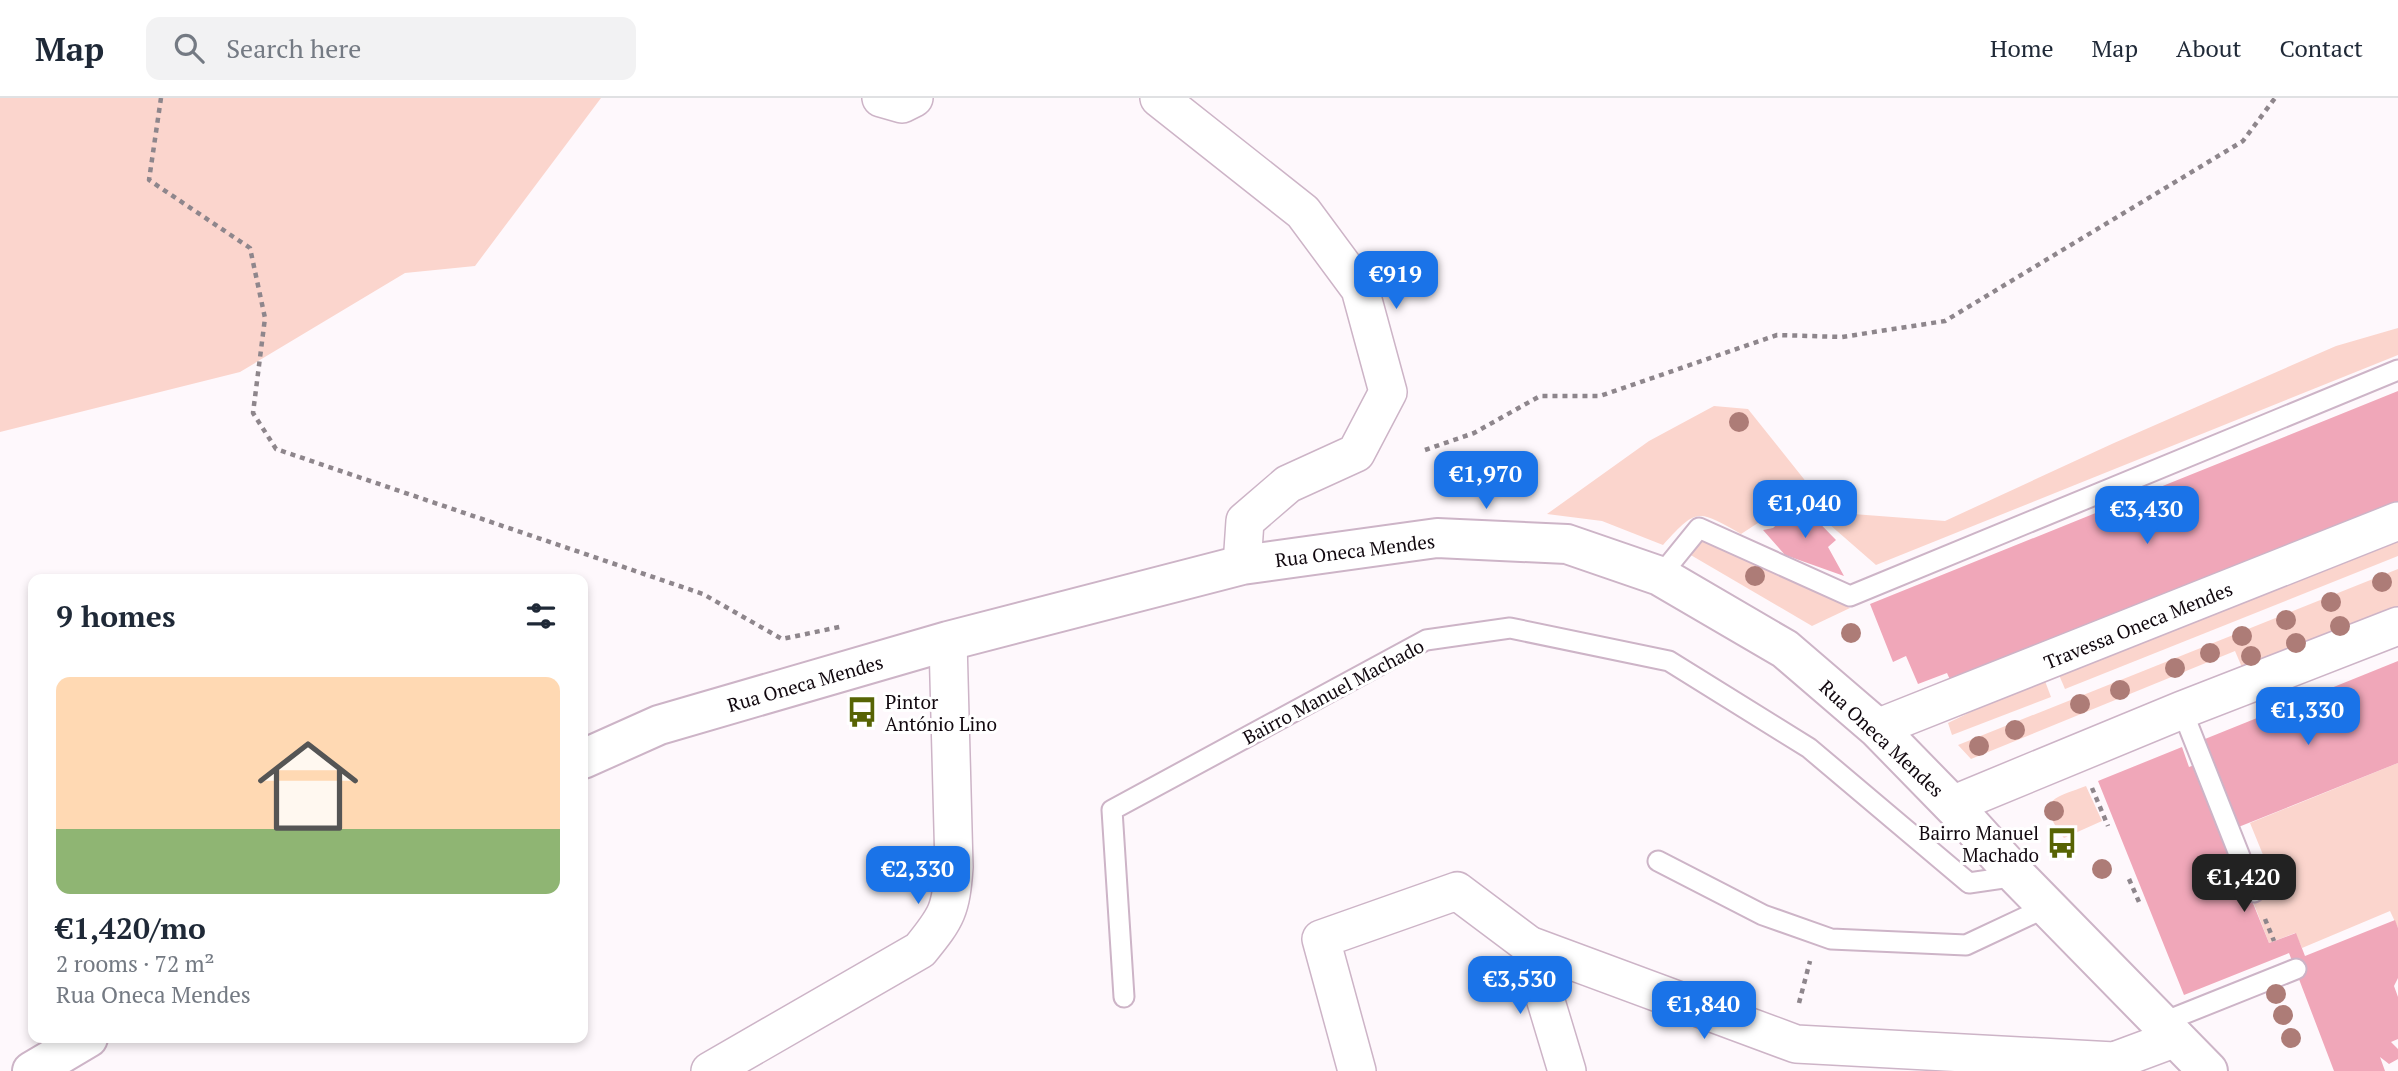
<!DOCTYPE html>
<meta charset="utf-8">
<style>
:root{--surface:#fff;--page:#f2f2f3;--text:#1f2937;--muted:#747a83;--line:#e0e1e3;--accent:#1a73e8}
body{margin:0;font-family:"PT Serif",serif;background:var(--page);color:var(--text);height:100vh;display:flex;flex-direction:column;font-size:26px;white-space:nowrap}
*{box-sizing:border-box;margin:0}
p{font-size:23px;color:var(--muted)}
.icon{flex:none;width:38px;height:38px;fill:none;stroke:currentColor;stroke-width:2;stroke-linecap:round;stroke-linejoin:round}
.map{position:relative;flex:1;overflow:hidden}
.drawer{position:absolute;left:28px;top:476px;width:560px;height:469px;display:flex;flex-direction:column;background:var(--surface);border-radius:14px;box-shadow:0 4px 10px #0003}
.drawer>*{flex:none}
.price{position:absolute;translate:-50% -60px;padding:0 16px;border-radius:14px;background:var(--accent);color:#fff;font-size:23px;line-height:46px;filter:drop-shadow(0 2px 4px #0008)}
.price::after{content:'';position:absolute;left:50%;top:42px;width:21px;height:16px;margin-left:-10px;background:inherit;clip-path:polygon(0 0,100% 0,50% 100%)}
.price.on{background:#222;color:#fff}
ul{padding:0;list-style:none}
li{display:grid;align-content:center;gap:14px;height:371px;padding:0 28px}
li span{display:grid;place-items:center;height:217px;border-radius:14px;color:#555}
li>.icon{margin-inline-start:auto}
span .icon{width:126px;height:126px;fill:#fffc;stroke-width:1}
li b{font-size:30px}
h2{display:flex;justify-content:space-between;align-items:center;height:84px;padding:0 28px;font-size:30px}
header{display:flex;align-items:center;gap:42px;box-sizing:border-box;height:98px;padding:0 35px;background:var(--surface);border-bottom:2px solid var(--line)}
header strong{font-size:33px}
nav{display:flex;gap:38px;margin-inline-start:auto;font-size:24px}
.search{width:490px;height:63px;background:var(--page);display:flex;align-items:center;gap:18px;box-sizing:border-box;padding:0 24px;border-radius:14px;color:var(--muted);font-size:26px}
.map>svg:first-child{display:block}
.green{fill:#fbd5cd}
.building{fill:#f0a7b9}
.lines{fill:none;stroke-linecap:round;stroke-linejoin:round}
.service-casing{stroke:#cdb4c7;stroke-width:23}
.minor-casing{stroke:#cdb4c7;stroke-width:40}
.tertiary-casing{stroke:#cdb4c7;stroke-width:42}
.path{stroke:#8e868c;stroke-width:4.5;stroke-dasharray:5 5;stroke-linecap:butt}
.service{stroke:#fff;stroke-width:19}
.minor{stroke:#fff;stroke-width:37}
.tertiary{stroke:#fff;stroke-width:38}
.tree{fill:#ad7c77}
.labels{text-anchor:middle;dominant-baseline:central;stroke-width:6;stroke-linejoin:round;paint-order:stroke}
.street-label{font-size:19px;fill:#11080f;stroke:#fff}
.poi-label{font-size:19px;fill:#11080f;stroke:#fff;text-anchor:start}
</style>
<header>
<strong>Map</strong>
<div class="search"><svg class="icon" aria-label="search" viewBox="0 0 24 24"><circle cx="10" cy="10" r="6"/><path d="M15 15l6 6"/></svg>Search here</div>
<nav><a>Home</a><a>Map</a><a>About</a><a>Contact</a></nav>
</header>
<div class="map">
<svg width="2398" height="973" viewBox="0 0 2398 973">
<rect width="100%" height="100%" fill="#fef8fc"/>
<!-- green -->
<g class="green">
<polygon points="0,0 601,0 475,168 405,175 240,274 0,334"/>
<path d="M 2398,230 L 2398,257 L 1876,467 L 1798,399 L 1741,436 C 1697,411 1697,410 1663,447 L 1602,423 L 1547,416 L 1649,343 L 1714,308 L 1748,311 L 1819,400 L 1840,415 L 1945,423 L 2114,345 L 2336,248 Z"/>
<polygon points="1701,437 1850,510 1812,528 1689,456"/>
<polygon points="2398,440 2398,458 2065,591 2059,577"/>
<polygon points="2398,471 2398,514 2244,574 2235,553 1971,661 1958,647"/>
<polygon points="2045,583 2051,599 1952,637 1948,625 1993,603"/>
<polygon points="2398,665 2398,830 2390,813 2302,850 2295,835 2269,845 2252,801 2277,791 2250,725"/>
<path d="M 2086,688 L 2102,723 L 2064,740 C 2037,703 2048,702 2086,688 Z"/>
</g>
<!-- building -->
<g class="building">
<polygon points="2398,293 2398,404 1951,584 1947,575 1918,586 1906,558 1893,564 1870,506"/>
<polygon points="1800,405 1836,442 1828,449 1844,478 1785,457 1763,432 1773,430"/>
<polygon points="2398,563 2398,665 2236,730 2200,643"/>
<polygon points="2182,649 2189,669 2197,666 2269,845 2296,835 2305,858 2395,822 2398,830 2398,880 2394,888 2398,899 2398,941 2391,944 2398,951 2398,961 2389,966 2380,959 2385,973 2334,973 2289,855 2184,897 2098,683"/>
</g>
<g class="lines">
<defs>
<g id="service">
<polyline points="1660,478 1699,430 1850,498 2398,272"/>
<polyline points="2182,612 2254,794"/>
<polyline points="1658,763 1763,817 1831,841 1966,847 2047,809"/>
<polyline points="1124,899 1112,712 1426,542 1510,530 1669,563 1809,650 1969,785 2017,778"/>
<polyline points="2161,925 2296,871"/>
</g>
<g id="minor">
<polyline points="881,0 902,6 914,0"/>
<polyline points="1159,0 1303,114 1360,191 1388,294 1356,355 1288,386 1245,423 1242,467"/>
<polyline points="1877,630 2398,423"/>
<polyline points="1952,707 2182,612 2398,528"/>
<polyline points="1529,847 1567,973"/>
<path d="M 710,973 L 920,852 C 947,819 951,812 954,769 L 948,543"/>
<polyline points="1357,973 1321,841 1457,793 1529,847 1796,946 2114,963 2176,940"/>
</g>
<g id="tertiary">
<polyline points="583,661 659,627 948,543 1242,467 1437,440 1567,446 1660,478 1785,551 1877,630 1959,714 2017,778 2208,973"/>
<polyline points="32,973 88,940"/>
</g>
</defs>
<!-- service casing -->
<use href="#service" class="service-casing"/>
<!-- minor casing -->
<use href="#minor" class="minor-casing"/>
<!-- tertiary casing -->
<use href="#tertiary" class="tertiary-casing"/>
<!-- path -->
<g class="path">
<polyline points="161,0 149,82 250,150 265,220 253,315 276,351 703,496 782,541 844,528"/>
<polyline points="1425,352 1474,335 1540,298 1600,298 1777,237 1842,239 1945,223 2243,43 2275,0"/>
<polyline points="2092,690 2108,728"/>
<polyline points="2129,781 2139,804"/>
<polyline points="2265,821 2274,843"/>
<polyline points="1799,905 1810,863"/>
</g>
<!-- service -->
<use href="#service" class="service"/>
<!-- minor -->
<use href="#minor" class="minor"/>
<!-- tertiary -->
<use href="#tertiary" class="tertiary"/>
</g>
<!-- trees -->
<g class="tree">
<circle cx="1739" cy="324" r="10"/>
<circle cx="1755" cy="478" r="10"/>
<circle cx="2382" cy="484" r="10"/>
<circle cx="2331" cy="504" r="10"/>
<circle cx="2286" cy="522" r="10"/>
<circle cx="2340" cy="528" r="10"/>
<circle cx="1851" cy="535" r="10"/>
<circle cx="2242" cy="538" r="10"/>
<circle cx="2296" cy="545" r="10"/>
<circle cx="2210" cy="555" r="10"/>
<circle cx="2251" cy="558" r="10"/>
<circle cx="2175" cy="570" r="10"/>
<circle cx="2120" cy="592" r="10"/>
<circle cx="2080" cy="606" r="10"/>
<circle cx="2015" cy="632" r="10"/>
<circle cx="1979" cy="648" r="10"/>
<circle cx="2054" cy="713" r="10"/>
<circle cx="2102" cy="771" r="10"/>
<circle cx="2276" cy="896" r="10"/>
<circle cx="2283" cy="917" r="10"/>
<circle cx="2291" cy="940" r="10"/>
</g>
<!-- icons -->
<defs>
<symbol id="bus-bare" viewBox="-9 -9 18 18"><path d="M-5-6H5V4H4V6H2V4H-2V6H-4V4H-5ZM-3.5-4V0h7V-4ZM-3.5 1.2v1.5H-2V1.2ZM2 1.2v1.5H3.5V1.2Z" fill="#576304" stroke="#fff" stroke-width="2.5" paint-order="stroke"/></symbol>
</defs>
<g fill-rule="evenodd">
<use href="#bus-bare" x="840" y="592" width="44" height="44"/>
<use href="#bus-bare" x="2040" y="723" width="44" height="44"/>
</g>
<g class="labels">
<!-- street labels -->
<g class="street-label">
<text transform="translate(1355 452) rotate(-7)">Rua Oneca Mendes</text>
<text transform="translate(2138 527) rotate(-22)">Travessa Oneca Mendes</text>
<text transform="translate(805 585) rotate(-16)">Rua Oneca Mendes</text>
<text transform="translate(1333 593) rotate(-28)">Bairro Manuel Machado</text>
<text transform="translate(1882 640) rotate(43)">Rua Oneca Mendes</text>
</g>
<!-- poi labels -->
<g class="poi-label">
<text x="885" y="603">Pintor<tspan x="885" dy="22">António Lino</tspan></text>
<text x="2039" y="734" text-anchor="end">Bairro Manuel<tspan x="2039" dy="22">Machado</tspan></text>
</g>
</g>
</svg>
<b class="price" style="left:1396px;top:213px">€919</b>
<b class="price" style="left:1486px;top:413px">€1,970</b>
<b class="price" style="left:1805px;top:442px">€1,040</b>
<b class="price" style="left:2147px;top:448px">€3,430</b>
<b class="price" style="left:2308px;top:649px">€1,330</b>
<b class="price" style="left:918px;top:808px">€2,330</b>
<b class="price on" style="left:2244px;top:816px">€1,420</b>
<b class="price" style="left:1520px;top:918px">€3,530</b>
<b class="price" style="left:1704px;top:943px">€1,840</b>
<section class="drawer">
<h2>9 homes<svg class="icon" aria-label="filters" viewBox="0 0 24 24"><path d="M4 7h16M4 17h16"/><circle cx="9" cy="7" r="2"/><circle cx="15" cy="17" r="2"/></svg></h2>
<ul>
<li><span style="background:linear-gradient(#ffd9b3 70%,#8fb573 0)"><svg class="icon" aria-label="home" viewBox="0 0 24 24"><path d="M3 11l9-7 9 7M6 9v11h12V9"/></svg></span><div><b>€1,420/mo</b><p>2 rooms · 72 m²</p><p>Rua Oneca Mendes</p></div></li>
</ul>
</section>
</div>
